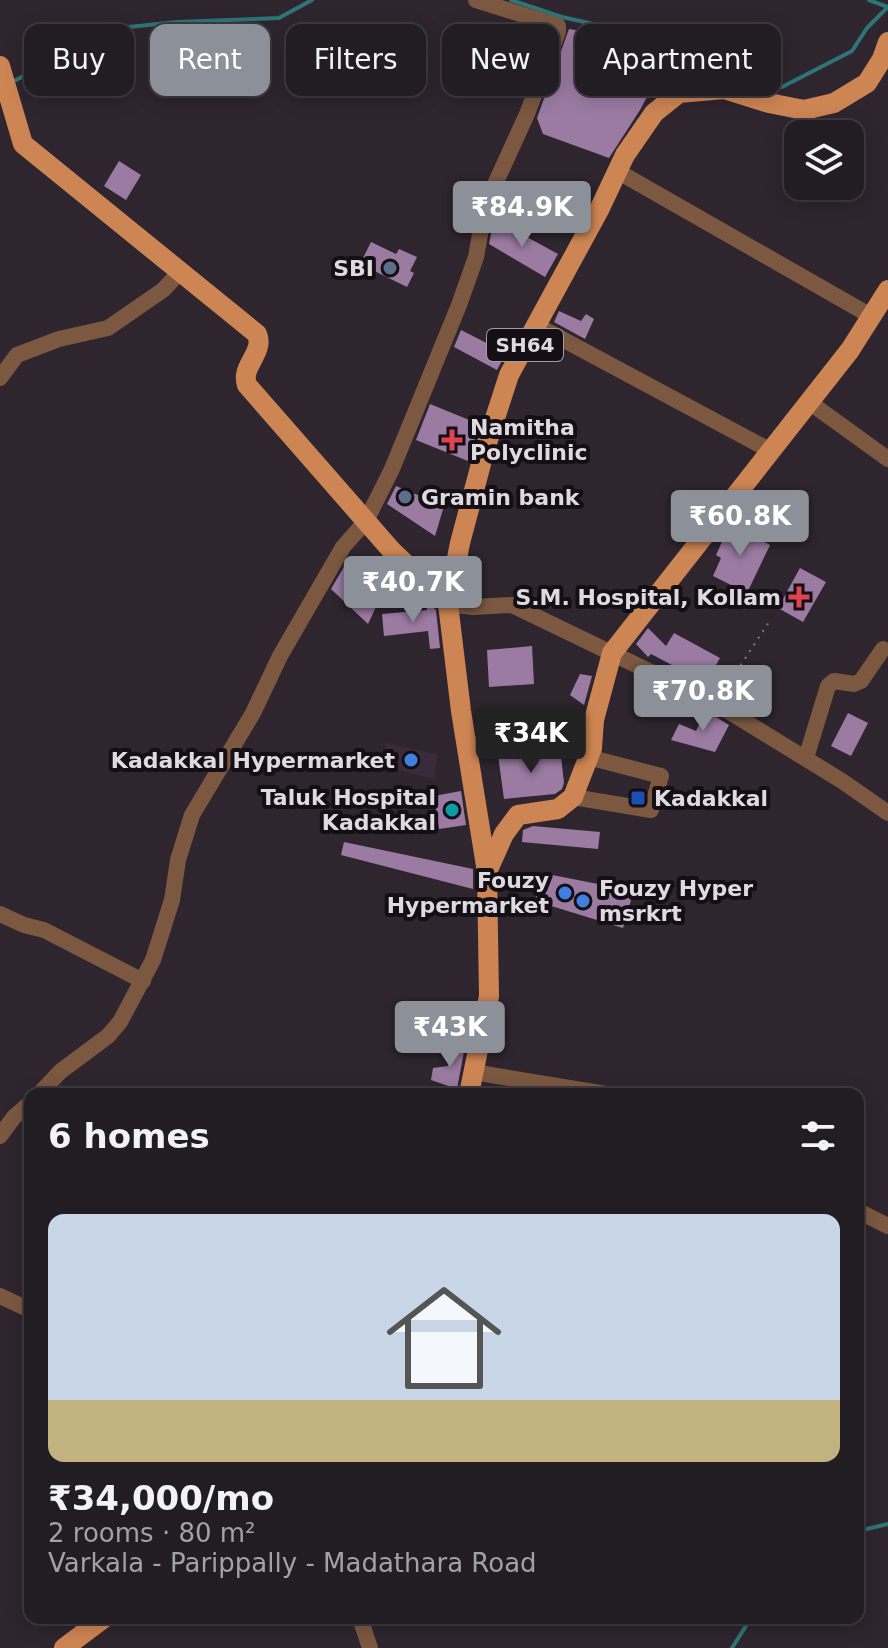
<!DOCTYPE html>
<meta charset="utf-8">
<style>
:root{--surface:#221c23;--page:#2a252b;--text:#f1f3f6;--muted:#a2a1a6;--line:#3f3a41;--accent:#8c9099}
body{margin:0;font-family:"DejaVu Sans",sans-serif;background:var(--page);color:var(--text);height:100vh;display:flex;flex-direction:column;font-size:30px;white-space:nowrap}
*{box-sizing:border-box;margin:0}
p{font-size:26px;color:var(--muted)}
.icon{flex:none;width:44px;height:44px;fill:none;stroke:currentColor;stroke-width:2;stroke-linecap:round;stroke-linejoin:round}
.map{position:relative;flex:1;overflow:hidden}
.drawer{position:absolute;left:24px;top:1088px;width:840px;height:536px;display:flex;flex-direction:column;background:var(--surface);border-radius:16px;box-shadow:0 4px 20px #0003,0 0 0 2px var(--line)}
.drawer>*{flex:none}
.banner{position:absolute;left:24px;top:24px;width:840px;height:72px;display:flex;gap:16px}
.buttons{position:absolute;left:784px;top:120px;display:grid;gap:16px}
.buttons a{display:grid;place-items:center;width:80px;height:80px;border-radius:16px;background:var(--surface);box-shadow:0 4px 20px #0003,0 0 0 2px var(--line);font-size:40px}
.price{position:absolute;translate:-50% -68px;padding:0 18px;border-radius:8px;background:var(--accent);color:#fff;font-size:26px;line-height:52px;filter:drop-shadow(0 2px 4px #0008)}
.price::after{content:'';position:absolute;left:50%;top:48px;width:24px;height:18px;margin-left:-12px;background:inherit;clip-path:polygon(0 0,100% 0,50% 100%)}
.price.selected{background:#222;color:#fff}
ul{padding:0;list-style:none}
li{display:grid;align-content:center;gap:16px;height:424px;padding:0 24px}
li+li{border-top:2px solid var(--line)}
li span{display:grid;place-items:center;height:248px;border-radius:16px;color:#555}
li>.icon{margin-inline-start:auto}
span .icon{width:144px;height:144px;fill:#fffc;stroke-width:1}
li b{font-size:34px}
h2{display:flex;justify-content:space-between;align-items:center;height:96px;padding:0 24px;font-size:34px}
.pill{padding:0 28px;border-radius:16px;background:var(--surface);box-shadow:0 4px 20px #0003,0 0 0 2px var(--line);font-size:28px;line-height:72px}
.pill.selected{background:var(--accent);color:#fff}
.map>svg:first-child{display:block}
.built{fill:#392b3b}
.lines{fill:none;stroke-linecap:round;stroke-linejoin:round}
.stream{stroke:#2e7578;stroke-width:4}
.building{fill:#9c7ba3}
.path{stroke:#807981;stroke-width:2;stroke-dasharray:2 6;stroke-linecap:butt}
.minor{stroke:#7c5841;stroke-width:16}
.major{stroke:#ce8554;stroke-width:20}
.service-dot{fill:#5c6f8a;stroke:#130f14;stroke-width:3}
.health-dot{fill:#e0444e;stroke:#130f14;stroke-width:3}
.shop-dot{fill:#3f7fe0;stroke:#130f14;stroke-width:3}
.transit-dot{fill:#1a4fb4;stroke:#130f14;stroke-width:3}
.culture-dot{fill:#0f9aa8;stroke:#130f14;stroke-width:3}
.labels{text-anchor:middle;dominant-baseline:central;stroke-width:8;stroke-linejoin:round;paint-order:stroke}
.shield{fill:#130f14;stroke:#a29ca3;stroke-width:2}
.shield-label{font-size:20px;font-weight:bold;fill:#dfd9e0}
.poi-label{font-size:22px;font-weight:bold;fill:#dfd9e0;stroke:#130f14;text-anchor:end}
</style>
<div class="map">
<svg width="888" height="1648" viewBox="0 0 888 1648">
<rect width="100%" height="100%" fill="#2e252f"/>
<!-- built -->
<polygon class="built" points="385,743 437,754 434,779 386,767"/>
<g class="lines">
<!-- stream -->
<g class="stream">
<polyline points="511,0 562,17 674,42 747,83 782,87 852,51 867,28 888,7"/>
<polyline points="869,0 888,7"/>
<polyline points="16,80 22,77 61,34 177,22 279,18 312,0"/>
<polyline points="858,1531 888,1524"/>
<polyline points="732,1648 751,1618"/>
</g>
</g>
<!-- building -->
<g class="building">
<polygon points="569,29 592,33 583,62 606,73 632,42 668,58 640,110 609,158 543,134 537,118"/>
<polygon points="119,161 141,175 126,200 104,186"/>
<polygon points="494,219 558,254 545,277 489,244"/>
<polygon points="371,242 396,254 399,249 417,257 410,271 414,273 407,287 360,264"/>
<polygon points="559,311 581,321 586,314 594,319 585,339 554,322"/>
<polygon points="461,330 506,353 497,370 454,347"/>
<polygon points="430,404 479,424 468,461 416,440"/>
<polygon points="396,486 444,506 435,536 387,504"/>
<polygon points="730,524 770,545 747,593 713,576 721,558 716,555"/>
<polygon points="348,560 383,592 368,624 331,589"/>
<polygon points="800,568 826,582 803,622 778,608"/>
<polygon points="431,605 436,610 440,648 430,649 428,631 384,636 382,614 427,610 427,606"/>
<polygon points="648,628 666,646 674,633 720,658 706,683 651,654 648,657 636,644"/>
<polygon points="532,646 534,684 489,687 487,650"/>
<polygon points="746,670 764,680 754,698 736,688"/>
<polygon points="580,674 592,676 584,705 570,695"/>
<polygon points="706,711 729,725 715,752 671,740 679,724 696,731"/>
<polygon points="848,713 868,723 851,756 831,746"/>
<polygon points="542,754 561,756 564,783 562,789 555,794 504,799 498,755"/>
<polygon points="461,791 466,825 439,829 434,796"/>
<polygon points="533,826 600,832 598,849 522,842 523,830"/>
<polygon points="344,842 473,869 473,889 341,855"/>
<polygon points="542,873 598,884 625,895 631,900 623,928 535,901"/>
<polygon points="453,1045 465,1046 457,1089 431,1080 433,1068 448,1066"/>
</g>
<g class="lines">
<!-- path -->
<polyline class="path" points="723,692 771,619"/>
<!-- minor -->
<g class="minor">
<polyline points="617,171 871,316"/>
<polyline points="536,325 771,451"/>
<polyline points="0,378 17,355 59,339 108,328 163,290 179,273"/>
<polyline points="809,402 888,459"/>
<polyline points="448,604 473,607 512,605 715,703 842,781 888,813"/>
<polyline points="468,744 542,743 592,748"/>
<polyline points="806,758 828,686 834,681 854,684 861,681 883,649"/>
<polyline points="573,797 651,810 661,776 588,757"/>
<polyline points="0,914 24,925 44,930 143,981"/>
<polyline points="473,1072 606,1094"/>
<polyline points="39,1094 61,1071 108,1036 120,1022 153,960 172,900 178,860 192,815 253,713 280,656 343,547 366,521 392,469 459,305 476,257 485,206 527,114 558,32 558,26 476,0"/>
<polyline points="0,1136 14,1117 30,1103"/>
<polyline points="858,1211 888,1226"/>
<polyline points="0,1296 30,1310"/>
<polyline points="360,1618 370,1648"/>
</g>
<!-- major -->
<g class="major">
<path d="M 0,66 L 23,144 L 257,334 C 265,353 240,366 247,385 L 392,551 L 448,604"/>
<polyline points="487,872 504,834 518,815 558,809 573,797 592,748 594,720 612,653 850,350 888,290"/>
<polyline points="469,1094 489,996 487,872 461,711 448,604 460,543 485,449 509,375 599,210 625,155 654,113 679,93 724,89 769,103 804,110 834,103 867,83 882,59 888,42"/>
<polyline points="64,1648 104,1618"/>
</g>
</g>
<!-- markers -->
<g class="service-dot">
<circle cx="390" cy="268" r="8"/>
<circle cx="405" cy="497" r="8"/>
</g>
<g class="health-dot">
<path d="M448 428h8v8h8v8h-8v8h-8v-8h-8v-8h8z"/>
<path d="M795 585h8v8h8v8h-8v8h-8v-8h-8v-8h8z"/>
</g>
<g class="shop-dot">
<circle cx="411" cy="760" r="8"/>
<circle cx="565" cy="893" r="8"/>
<circle cx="583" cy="901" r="8"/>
</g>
<rect class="transit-dot" x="630" y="790" width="16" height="16" rx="4"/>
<circle class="culture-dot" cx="452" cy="810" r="8"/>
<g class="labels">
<!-- shield labels -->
<rect class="shield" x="487" y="329" width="76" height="32" rx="6"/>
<g class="shield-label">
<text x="525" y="345">SH64</text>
</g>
<!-- poi labels -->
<g class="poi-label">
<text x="374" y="268">SBI</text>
<text x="470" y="427" text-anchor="start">Namitha<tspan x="470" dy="25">Polyclinic</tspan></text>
<text x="421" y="497" text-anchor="start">Gramin bank</text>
<text x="781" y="597">S.M. Hospital, Kollam</text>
<text x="395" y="760">Kadakkal Hypermarket</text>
<text x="436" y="797">Taluk Hospital<tspan x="436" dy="25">Kadakkal</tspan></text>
<text x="654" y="798" text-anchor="start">Kadakkal</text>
<text x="549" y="880">Fouzy<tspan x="549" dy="25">Hypermarket</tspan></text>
<text x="599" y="888" text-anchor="start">Fouzy Hyper<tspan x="599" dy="25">msrkrt</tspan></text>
</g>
</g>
</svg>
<div class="buttons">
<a><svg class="icon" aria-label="layers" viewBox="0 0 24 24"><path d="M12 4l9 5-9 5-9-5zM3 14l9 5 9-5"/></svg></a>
</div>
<b class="price" style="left:522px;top:249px">₹84.9K</b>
<b class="price" style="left:740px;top:558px">₹60.8K</b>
<b class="price" style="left:413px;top:624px">₹40.7K</b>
<b class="price" style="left:703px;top:733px">₹70.8K</b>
<b class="price selected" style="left:531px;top:775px">₹34K</b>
<b class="price" style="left:450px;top:1069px">₹43K</b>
<div class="banner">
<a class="pill">Buy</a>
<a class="pill selected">Rent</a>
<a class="pill">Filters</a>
<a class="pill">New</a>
<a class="pill">Apartment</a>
</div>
<section class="drawer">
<h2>6 homes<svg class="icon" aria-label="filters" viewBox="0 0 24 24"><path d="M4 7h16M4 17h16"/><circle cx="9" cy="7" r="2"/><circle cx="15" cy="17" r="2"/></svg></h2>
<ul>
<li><span style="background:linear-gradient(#c9d6e8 75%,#c2b280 0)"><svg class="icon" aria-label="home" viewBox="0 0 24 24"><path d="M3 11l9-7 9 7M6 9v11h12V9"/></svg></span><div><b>₹34,000/mo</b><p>2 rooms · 80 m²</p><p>Varkala - Parippally - Madathara Road</p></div></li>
</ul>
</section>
</div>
